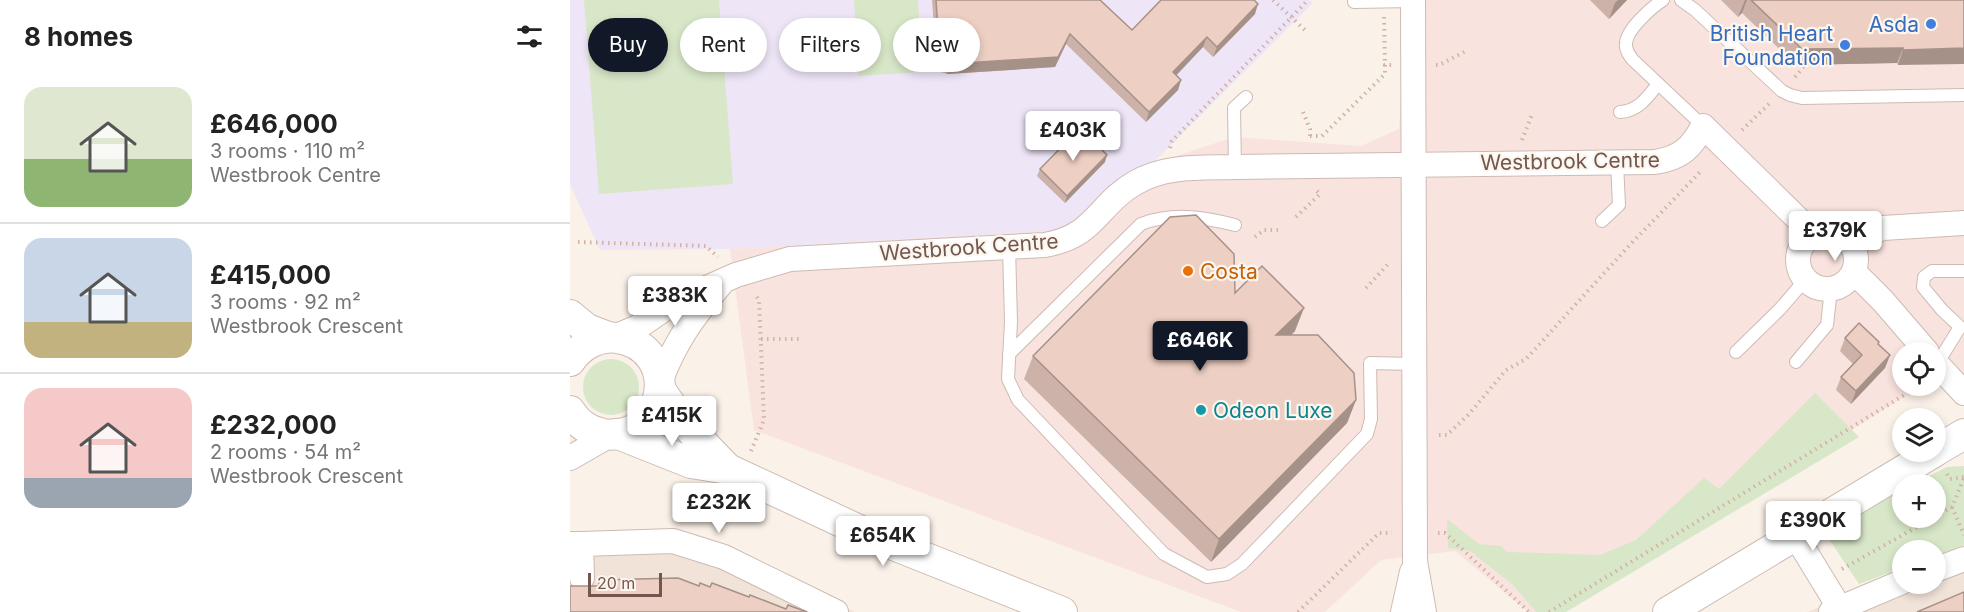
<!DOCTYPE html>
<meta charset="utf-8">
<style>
:root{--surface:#fff;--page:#f6f6f6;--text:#222;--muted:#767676;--line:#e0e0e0;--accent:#111827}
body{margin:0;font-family:Inter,sans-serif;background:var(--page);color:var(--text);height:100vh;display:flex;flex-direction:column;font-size:22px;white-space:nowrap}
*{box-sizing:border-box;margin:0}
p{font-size:20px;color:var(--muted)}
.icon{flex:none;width:33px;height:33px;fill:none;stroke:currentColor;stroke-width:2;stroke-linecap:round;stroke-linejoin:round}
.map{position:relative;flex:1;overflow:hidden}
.side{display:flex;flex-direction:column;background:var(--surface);width:570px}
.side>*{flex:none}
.hud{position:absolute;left:18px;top:18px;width:570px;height:54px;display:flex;gap:12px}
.fabs{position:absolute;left:1322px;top:342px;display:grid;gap:12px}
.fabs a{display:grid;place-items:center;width:54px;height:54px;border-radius:50%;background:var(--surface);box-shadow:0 3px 9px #0003;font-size:30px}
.scale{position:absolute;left:18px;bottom:15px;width:74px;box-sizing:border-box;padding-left:6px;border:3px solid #72574f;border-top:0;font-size:16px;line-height:21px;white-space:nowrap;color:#72574f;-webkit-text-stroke:4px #fdf6ef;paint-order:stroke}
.price{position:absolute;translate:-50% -51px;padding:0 14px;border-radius:6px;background:#fff;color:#222;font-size:20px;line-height:39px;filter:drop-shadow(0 2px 3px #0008)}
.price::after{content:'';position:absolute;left:50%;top:36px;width:18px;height:14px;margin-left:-9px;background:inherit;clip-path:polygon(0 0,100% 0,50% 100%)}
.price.selected{background:var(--accent);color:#fff}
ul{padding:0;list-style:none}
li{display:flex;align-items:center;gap:18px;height:150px;padding:0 24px}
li+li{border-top:2px solid var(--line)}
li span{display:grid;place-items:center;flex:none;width:168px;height:120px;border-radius:18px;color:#555}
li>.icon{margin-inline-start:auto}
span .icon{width:72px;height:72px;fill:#fffc;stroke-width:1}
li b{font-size:26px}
h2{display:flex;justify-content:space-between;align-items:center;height:72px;padding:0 24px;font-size:26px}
.chip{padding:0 21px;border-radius:27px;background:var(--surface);box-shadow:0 3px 9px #0003;font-size:21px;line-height:54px}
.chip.selected{background:var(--accent);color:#fff}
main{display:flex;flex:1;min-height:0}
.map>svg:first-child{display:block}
.residential{fill:#f1e3d8}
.commercial{fill:#f9e3de;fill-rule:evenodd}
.education{fill:#eee5f7}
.green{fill:#d8e7c8}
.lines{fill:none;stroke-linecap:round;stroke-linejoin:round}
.service-casing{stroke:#cdbbb3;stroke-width:14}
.minor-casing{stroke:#cdbbb3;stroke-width:26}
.tertiary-casing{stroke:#cdbbb3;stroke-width:32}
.path{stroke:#d2b2a6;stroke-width:4;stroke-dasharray:1.5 4.5;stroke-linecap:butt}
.service{stroke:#fff;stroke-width:12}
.minor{stroke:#fff;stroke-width:24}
.tertiary{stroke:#fff;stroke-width:30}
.wall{fill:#ccb2a8}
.shaded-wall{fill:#a69188}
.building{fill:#edcfc3;stroke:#a69188;stroke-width:1.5}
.shop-dot{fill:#3f7fe0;stroke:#fdf6ef;stroke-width:2}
.food-dot{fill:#e8710a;stroke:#fdf6ef;stroke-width:2}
.culture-dot{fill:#0f9aa8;stroke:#fdf6ef;stroke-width:2}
.labels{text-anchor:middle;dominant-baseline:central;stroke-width:4.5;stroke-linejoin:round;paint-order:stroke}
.shop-label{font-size:21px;fill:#366cbe;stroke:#fdf6ef;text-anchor:end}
.street-label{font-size:21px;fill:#72574f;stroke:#fdf6ef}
.food-label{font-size:21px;fill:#c56008;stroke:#fdf6ef;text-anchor:start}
.culture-label{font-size:21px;fill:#0d838f;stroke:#fdf6ef;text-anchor:start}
</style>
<main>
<section class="side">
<h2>8 homes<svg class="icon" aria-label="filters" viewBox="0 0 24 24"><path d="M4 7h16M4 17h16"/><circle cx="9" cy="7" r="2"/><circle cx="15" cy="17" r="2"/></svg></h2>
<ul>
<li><span style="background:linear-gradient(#dfe7d0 60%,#8fb573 0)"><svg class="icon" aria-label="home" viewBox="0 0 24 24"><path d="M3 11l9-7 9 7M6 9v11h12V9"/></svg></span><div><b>£646,000</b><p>3 rooms · 110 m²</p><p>Westbrook Centre</p></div></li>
<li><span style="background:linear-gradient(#c9d6e8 70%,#c2b280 0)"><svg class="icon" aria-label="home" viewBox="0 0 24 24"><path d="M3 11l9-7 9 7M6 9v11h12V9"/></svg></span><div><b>£415,000</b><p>3 rooms · 92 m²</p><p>Westbrook Crescent</p></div></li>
<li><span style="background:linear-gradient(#f6c9c9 75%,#9aa5b1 0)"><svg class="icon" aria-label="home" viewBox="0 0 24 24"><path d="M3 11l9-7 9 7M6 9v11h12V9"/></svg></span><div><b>£232,000</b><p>2 rooms · 54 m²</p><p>Westbrook Crescent</p></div></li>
</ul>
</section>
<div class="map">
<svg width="1394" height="612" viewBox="0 0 1394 612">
<rect width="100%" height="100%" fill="#faf1e9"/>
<!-- residential -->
<g class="residential">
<polygon points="113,532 285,612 0,612 0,535"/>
<polygon points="1394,551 1394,612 1237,612 1332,575 1332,584 1365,584 1365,562"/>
</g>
<!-- commercial -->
<path class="commercial" d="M 838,0 L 1394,0 L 1394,382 L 1343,391 L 995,612 L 958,612 L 885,551 L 811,560 L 755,612 L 671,612 L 184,430 L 160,249 L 489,230 L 582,164 L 664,137 L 791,146 L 829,129 ZM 1332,352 L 1365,352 L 1365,386 L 1332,386 Z"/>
<!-- education -->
<polygon class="education" points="0,0 739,0 743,3 582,164 489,230 160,249 30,250 0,184"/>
<!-- green -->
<g class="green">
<polygon points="14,0 149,0 163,184 29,194"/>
<polygon points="284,0 348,0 352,72 288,76"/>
<circle cx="41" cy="387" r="28"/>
<polygon points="1245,393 1289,437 996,612 966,612 943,585 900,551 878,548 877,519 909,544 931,546 937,552 1030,555 1066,540 1134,478 1149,489"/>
<polygon points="1394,466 1394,545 1365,556 1365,550 1332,550 1332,568 1289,584 1253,530 1332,490 1332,518 1365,518 1365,484 1343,484 1377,467"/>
</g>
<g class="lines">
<defs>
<g id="service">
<path d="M 1093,0 C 1082,7 1057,29 1056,43 C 1055,50 1059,55 1063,60 L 1133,126"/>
<polyline points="1111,0 1125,10 1212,91 1220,95 1232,98 1394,95"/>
<polyline points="784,2 843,1"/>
<path d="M 1050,112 C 1068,111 1077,98 1088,84"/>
<polyline points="665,167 664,108 676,97"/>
<polyline points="1032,221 1049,205 1047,163"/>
<polyline points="439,247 441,322 438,379 448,400 594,554 637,577 657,574 672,564 797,434 801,419 800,363 844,364"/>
<polyline points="1166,352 1210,309 1235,280"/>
<path d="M 439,354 L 571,224 C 603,212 633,217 665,225"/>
<polyline points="1226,362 1257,325 1261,289"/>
<polyline points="1367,364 1390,327 1372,310 1353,287 1354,277 1362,271 1394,271"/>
</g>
<g id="minor">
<polyline points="843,0 845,561 854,612"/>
<circle cx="1257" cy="260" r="29"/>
<polyline points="1281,243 1301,232 1313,228 1394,223"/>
<polyline points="1284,272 1313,301 1357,352"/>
<path d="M 44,337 L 68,327 L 103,303 L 166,275 L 220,259 L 475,245 C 526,236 527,205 565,183 C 595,165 631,168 665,167 L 1085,162 C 1110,158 1121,149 1133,126 L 1230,221 L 1238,237"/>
<polyline points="1365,362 1394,393"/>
<path d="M 90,382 C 105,342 123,317 150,285"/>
<polyline points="0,458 40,435"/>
<polyline points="1225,535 1269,607"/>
<polyline points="0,544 11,544 12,578"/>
<polyline points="11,544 103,541 154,557 266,612"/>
<polyline points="1365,570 1394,559"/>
<polyline points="833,612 842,572"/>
<polyline points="1261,612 1332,582"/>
</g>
<g id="tertiary">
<polyline points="0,315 17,329 38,337"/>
<path d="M 0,361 C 10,346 28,335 47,338 C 113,348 98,443 33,434 C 19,431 7,423 0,411"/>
<path d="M 90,389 C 109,419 133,444 158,469"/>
<polyline points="48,434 121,463 158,469 306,538 492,612"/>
<polyline points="1365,451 1394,434"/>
<polyline points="1098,612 1364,452"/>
</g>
</defs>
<!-- service casing -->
<use href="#service" class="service-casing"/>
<!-- minor casing -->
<use href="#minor" class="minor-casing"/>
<!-- tertiary casing -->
<use href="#tertiary" class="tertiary-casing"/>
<!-- path -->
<g class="path">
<polyline points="703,0 737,32"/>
<polyline points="814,17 815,65"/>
<polyline points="866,65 869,65 898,50"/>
<polyline points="1225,77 1239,60"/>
<polyline points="733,112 740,129 740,137"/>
<polyline points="1172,130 1199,104"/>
<polyline points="740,136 752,136 815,74 815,65 822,65"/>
<polyline points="952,140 963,112"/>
<polyline points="600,148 602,141 738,0"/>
<polyline points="726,217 750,194 747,191"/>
<polyline points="685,237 694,230 708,230"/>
<polyline points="8,242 136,246 148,257"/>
<polyline points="796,288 820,262"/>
<polyline points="191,339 230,339"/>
<polyline points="869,435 877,435 898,415 936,370 956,359 1057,248 1131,171"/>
<polyline points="181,451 194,420 189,300 185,294"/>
<polyline points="1377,474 1380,479 1394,477"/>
<polyline points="1382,507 1394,535"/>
<polyline points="1365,516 1382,507 1394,478"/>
<polyline points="150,530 161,501"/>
<polyline points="868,533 875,533 959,612"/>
<polyline points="1272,569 1363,518"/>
<polyline points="728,612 809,533 822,533"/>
<polyline points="979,612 1349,386"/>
</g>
<!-- service -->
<use href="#service" class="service"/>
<!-- minor -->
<use href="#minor" class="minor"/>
<!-- tertiary -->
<use href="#tertiary" class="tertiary"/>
</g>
<!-- wall -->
<g class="wall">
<polygon points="362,0 530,0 562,30 685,14 643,57 633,47 606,75 611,80 608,90 576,122 496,44 485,67 377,74 371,72 368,63 374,40 365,40"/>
<polygon points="1020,0 1057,0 1039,19"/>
<polygon points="1151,0 1394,0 1328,65 1327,63 1226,65 1172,13 1168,17"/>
<polygon points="535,162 495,203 467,176 470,169"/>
<polygon points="665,293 725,331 721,335 786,400 777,423 641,562 454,379 463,356"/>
<polygon points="1275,338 1308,345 1320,355 1315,368 1281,404 1266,390 1271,377 1283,364 1270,351"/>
</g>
<!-- shaded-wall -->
<g class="shaded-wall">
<polygon points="1048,0 1057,0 1039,19 1045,3"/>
<polygon points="1175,0 1177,0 1172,13 1168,17"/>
<polygon points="688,4 685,14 643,57 647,47"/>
<polygon points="368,30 378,30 374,40 365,40"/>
<polygon points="500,34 496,44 485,67 377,74 380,64"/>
<polygon points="637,37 633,47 600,82 603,72"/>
<polygon points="1333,48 1327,63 1226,65 1232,49"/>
<polygon points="1394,48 1394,64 1328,65 1333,50"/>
<polygon points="611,80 608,90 576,122 579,112"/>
<polygon points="537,155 535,162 495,203 497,196"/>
<polygon points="734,308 725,331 698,358 706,335"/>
<polygon points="1320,355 1315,368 1281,404 1286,391"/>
<polygon points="786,400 777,423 641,562 649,539"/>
</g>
<!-- building -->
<g class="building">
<polygon points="366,0 530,0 562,30 591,0 684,0 688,4 647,47 637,37 603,72 611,80 579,112 500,34 488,57 380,64 375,62 371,53 378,30 368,30"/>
<polygon points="1181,0 1394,0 1394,48 1333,50 1333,48 1232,49"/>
<polygon points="510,128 537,155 497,196 470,169"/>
<polygon points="626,215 664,254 665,293 692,266 734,308 706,335 748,335 784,373 786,400 649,539 463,356 600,217"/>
<polygon points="1289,323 1309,342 1308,344 1320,355 1286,391 1271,377 1292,355 1275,338"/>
<polygon points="108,578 129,586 130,583 140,587 142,583 179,597 180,595 216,609 218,605 237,612 0,612 0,586 29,586 29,580"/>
<polygon points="1394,592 1394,612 1347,612"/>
</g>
<!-- markers -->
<g class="shop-dot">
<circle cx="1361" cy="24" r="6"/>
<circle cx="1275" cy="45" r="6"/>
</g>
<circle class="food-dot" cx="618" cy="271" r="6"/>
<circle class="culture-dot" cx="631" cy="410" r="6"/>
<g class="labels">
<!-- shop labels -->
<g class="shop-label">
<text x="1349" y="24">Asda</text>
<text x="1263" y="33">British Heart<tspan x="1263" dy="24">Foundation</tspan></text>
</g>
<!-- street labels -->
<g class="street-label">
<text transform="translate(1000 161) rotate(-1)">Westbrook Centre</text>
<text transform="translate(399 247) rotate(-4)">Westbrook Centre</text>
</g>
<!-- food labels -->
<g class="food-label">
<text x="630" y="271">Costa</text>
</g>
<!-- culture labels -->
<g class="culture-label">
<text x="643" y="410">Odeon Luxe</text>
</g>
</g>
</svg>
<div class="fabs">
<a><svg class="icon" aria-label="locate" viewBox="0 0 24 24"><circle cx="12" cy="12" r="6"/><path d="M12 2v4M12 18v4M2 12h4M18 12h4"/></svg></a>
<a><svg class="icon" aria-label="layers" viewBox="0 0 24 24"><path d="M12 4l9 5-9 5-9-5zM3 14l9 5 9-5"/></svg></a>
<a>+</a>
<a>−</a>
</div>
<div class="scale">20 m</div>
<b class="price" style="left:503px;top:162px">£403K</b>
<b class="price" style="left:1265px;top:262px">£379K</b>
<b class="price" style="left:105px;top:327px">£383K</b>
<b class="price selected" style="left:630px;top:372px">£646K</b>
<b class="price" style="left:102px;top:447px">£415K</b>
<b class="price" style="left:149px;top:534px">£232K</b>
<b class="price" style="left:1243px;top:552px">£390K</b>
<b class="price" style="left:313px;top:567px">£654K</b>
<div class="hud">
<a class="chip selected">Buy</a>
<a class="chip">Rent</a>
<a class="chip">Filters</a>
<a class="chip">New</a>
</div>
</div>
</main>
